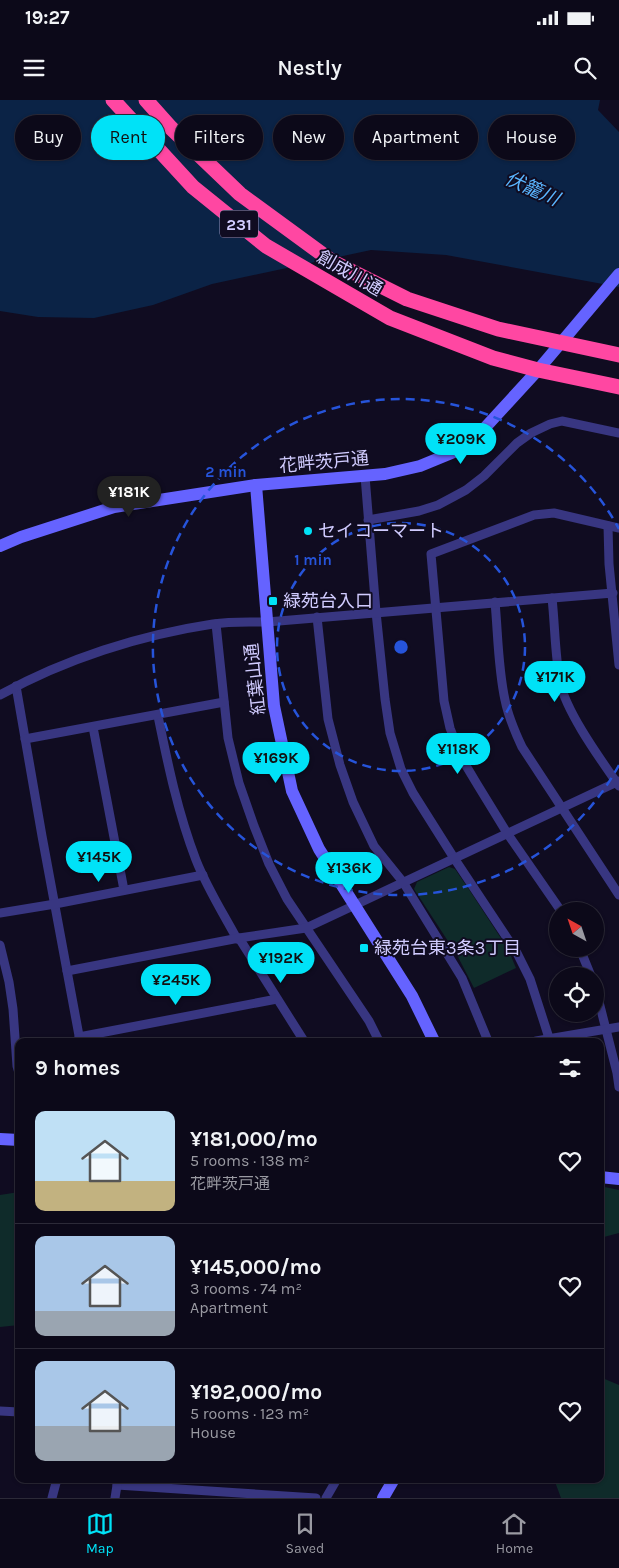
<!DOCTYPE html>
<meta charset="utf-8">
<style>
:root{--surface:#0c0919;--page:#151222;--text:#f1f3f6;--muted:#9a9aa2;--line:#2c2a38;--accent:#00e2f7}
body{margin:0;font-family:Karla,"Noto Sans JP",sans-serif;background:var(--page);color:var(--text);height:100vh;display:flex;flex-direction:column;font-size:19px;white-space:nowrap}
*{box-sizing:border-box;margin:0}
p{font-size:16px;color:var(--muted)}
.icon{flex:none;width:28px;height:28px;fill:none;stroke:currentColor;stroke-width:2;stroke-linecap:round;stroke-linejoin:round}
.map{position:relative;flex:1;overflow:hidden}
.sheet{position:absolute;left:15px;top:938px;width:589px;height:445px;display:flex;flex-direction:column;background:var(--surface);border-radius:10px;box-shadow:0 1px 4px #0004,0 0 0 1px var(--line)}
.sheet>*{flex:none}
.top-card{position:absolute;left:15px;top:15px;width:590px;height:45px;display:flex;gap:10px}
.needle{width:32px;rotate:320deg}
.buttons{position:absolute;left:549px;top:802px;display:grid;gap:10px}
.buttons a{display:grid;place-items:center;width:55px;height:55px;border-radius:50%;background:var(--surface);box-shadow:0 1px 4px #0004,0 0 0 1px var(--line);font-size:25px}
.price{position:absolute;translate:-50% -42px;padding:0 11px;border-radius:18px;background:var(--accent);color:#111;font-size:16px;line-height:32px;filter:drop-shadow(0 1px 2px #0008)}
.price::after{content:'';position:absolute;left:50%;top:30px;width:15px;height:11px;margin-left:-8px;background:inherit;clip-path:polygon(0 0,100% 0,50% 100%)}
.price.active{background:#222;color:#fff}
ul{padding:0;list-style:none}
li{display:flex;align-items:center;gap:15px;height:125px;padding:0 20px}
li+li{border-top:1px solid var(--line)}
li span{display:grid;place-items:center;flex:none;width:140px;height:100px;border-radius:10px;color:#555}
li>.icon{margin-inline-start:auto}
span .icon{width:60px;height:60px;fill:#fffc;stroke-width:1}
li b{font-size:21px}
h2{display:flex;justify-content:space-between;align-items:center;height:60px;padding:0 20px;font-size:21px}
.tag{padding:0 18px;border-radius:22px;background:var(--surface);box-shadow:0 1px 4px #0004,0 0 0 1px var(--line);font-size:18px;line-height:45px}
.tag.active{background:var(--accent);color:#111}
.status{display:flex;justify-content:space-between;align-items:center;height:35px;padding:0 25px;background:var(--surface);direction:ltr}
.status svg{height:14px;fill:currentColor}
header{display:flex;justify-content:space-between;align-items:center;height:65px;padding:0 20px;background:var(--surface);font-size:22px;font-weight:600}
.tabs{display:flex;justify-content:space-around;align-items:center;height:70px;border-top:1px solid var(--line);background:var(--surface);font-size:14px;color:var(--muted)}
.tabs a{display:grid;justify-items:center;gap:2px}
.tabs .active{color:var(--accent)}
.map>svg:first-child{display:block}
.green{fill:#0f2b2a}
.water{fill:#0b2346}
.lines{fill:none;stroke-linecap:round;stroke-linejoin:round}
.street{stroke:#383681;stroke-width:9}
.secondary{stroke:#6563ff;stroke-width:12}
.highway{stroke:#ff47a2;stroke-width:15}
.ring{fill:none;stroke:#2654da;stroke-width:2.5;stroke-dasharray:9 6}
.poi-dot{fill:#00e2f7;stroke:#100c21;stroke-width:2}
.labels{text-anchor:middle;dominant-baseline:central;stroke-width:4;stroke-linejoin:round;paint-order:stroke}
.shield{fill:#100c21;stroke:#9792bc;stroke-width:1}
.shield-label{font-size:16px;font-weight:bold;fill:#d1ccff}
.street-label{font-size:18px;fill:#d1ccff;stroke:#100c21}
.poi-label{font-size:18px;fill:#d1ccff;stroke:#100c21;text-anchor:start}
.water-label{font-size:19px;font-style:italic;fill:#5ab5ff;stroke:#100c21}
.centre{fill:#2654da;stroke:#100c21;stroke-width:2.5}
.ring-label{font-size:15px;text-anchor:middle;font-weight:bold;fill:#2654da;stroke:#100c21;stroke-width:4;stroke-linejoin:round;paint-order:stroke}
</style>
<div class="status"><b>19:27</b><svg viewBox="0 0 49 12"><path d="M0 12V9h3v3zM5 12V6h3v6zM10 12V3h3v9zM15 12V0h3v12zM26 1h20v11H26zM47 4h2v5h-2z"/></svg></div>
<header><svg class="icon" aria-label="menu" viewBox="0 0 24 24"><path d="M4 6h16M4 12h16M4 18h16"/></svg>Nestly<svg class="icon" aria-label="search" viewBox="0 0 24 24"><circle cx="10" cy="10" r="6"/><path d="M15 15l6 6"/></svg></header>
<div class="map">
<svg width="619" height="1398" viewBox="0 0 619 1398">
<rect width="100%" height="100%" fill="#100c21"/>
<!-- green -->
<g class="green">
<polygon points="449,767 455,769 470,791 508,849 516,868 474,888 457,855 414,789 417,782"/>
<polygon points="600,1086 619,1090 619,1133 600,1138"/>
<polygon points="19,1092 19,1225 0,1227 0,1095"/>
<polygon points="600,1277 619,1285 619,1398 561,1398 554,1379 600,1379"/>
</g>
<!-- water -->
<polygon class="water" points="0,0 600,0 598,10 619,32 619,187 446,155 371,150 212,184 153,205 94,218 38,217 0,211"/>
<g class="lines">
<!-- street -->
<g class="street">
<polyline points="365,376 376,512 385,599 390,633 401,669 413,693 454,758 517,853 530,879 550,941"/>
<polyline points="368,420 419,411 438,405 453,397 466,390 484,376 517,343 531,333 550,324 562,321 619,333"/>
<polyline points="608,426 609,464 619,565"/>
<path d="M 552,498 C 555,526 555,555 560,582 C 566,612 601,660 619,686"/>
<path d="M 495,502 C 498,534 498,568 505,600 C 508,616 515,632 522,647 L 619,795"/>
<polyline points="317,517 328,619 340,665 353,702 374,746 403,782 462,878 488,941"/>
<polyline points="216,524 228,638 239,683 254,726 269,764 287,799 369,921 379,941"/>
<polyline points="16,586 42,736 80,941"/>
<path d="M 0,595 C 65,559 140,535 213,524 C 231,521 249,522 267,522 L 613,493"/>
<path d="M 158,616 C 168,665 178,713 196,760 C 207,788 223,813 237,839"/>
<polyline points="93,627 124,790"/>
<polyline points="25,639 224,602"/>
<polyline points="561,811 507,733 477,684 462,659 450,628 444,601 431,454 534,415 554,413 619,428"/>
<polyline points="0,813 55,804 203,775"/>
<polyline points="239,838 304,941"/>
<polyline points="0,845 9,882 13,909 17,966 19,973"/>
<polyline points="580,849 591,876"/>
<polyline points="67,871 239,838 306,828 619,681"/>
<polyline points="595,886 617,973 619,987"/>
<polyline points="79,937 277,899"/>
<polyline points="536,941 619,927"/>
<polyline points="0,1311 19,1312"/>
<polyline points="117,1385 316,1398"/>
<polyline points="52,1398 57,1379"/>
<polyline points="115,1398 118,1379"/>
<polyline points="326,1398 337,1379"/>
</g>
<!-- secondary -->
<g class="secondary">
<polyline points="256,385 274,606 292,691 319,749 412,896 434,941"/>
<polyline points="0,446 21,437 114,407 256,385 385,374 420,366 454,352 482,331 538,270 619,174"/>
<polyline points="0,1039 19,1040"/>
<polyline points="600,1077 619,1079"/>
<polyline points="383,1398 394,1379"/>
</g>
<!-- highway -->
<g class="highway">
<polyline points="113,0 193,87 266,146 390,218 493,258 538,270 619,287"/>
<polyline points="146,0 171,28 240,94 333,162 407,199 498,229 619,255"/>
</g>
</g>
<!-- distance rings -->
<g class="ring">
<circle cx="401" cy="547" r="124"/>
<path d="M619 665A248 248 0 1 1 619 429"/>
</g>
<!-- markers -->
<g class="poi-dot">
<circle cx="308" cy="431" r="5"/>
<rect x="268" y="496" width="10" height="10" rx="2.5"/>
<rect x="359" y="843" width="10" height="10" rx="2.5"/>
</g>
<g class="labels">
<!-- shield labels -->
<rect class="shield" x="220" y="110.5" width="38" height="27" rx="4"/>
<g class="shield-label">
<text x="239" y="124">231</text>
</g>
<!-- street labels -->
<g class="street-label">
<text transform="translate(350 173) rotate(30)">創成川通</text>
<text transform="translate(324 362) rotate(-5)">花畔茨戸通</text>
<text transform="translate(255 579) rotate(-96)">紅葉山通</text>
</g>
<!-- poi labels -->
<g class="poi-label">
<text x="318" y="431">セイコーマート</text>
<text x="283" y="501">緑苑台入口</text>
<text x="374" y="848">緑苑台東3条3丁目</text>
</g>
<!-- water labels -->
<g class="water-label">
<text transform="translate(532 89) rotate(24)">伏籠川</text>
</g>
</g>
<circle cx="401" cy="547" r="8" class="centre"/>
<g class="ring-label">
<text x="226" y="377">2 min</text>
<text x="313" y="465">1 min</text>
</g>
</svg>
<div class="buttons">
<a><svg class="needle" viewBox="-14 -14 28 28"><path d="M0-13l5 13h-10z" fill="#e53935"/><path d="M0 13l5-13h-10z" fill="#9a9aa2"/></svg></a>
<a><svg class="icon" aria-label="locate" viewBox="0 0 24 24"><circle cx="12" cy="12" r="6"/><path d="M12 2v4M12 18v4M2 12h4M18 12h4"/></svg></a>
</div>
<b class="price" style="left:461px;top:365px">¥209K</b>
<b class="price active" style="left:129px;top:418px">¥181K</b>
<b class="price" style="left:555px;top:603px">¥171K</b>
<b class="price" style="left:458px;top:675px">¥118K</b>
<b class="price" style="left:276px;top:684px">¥169K</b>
<b class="price" style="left:99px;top:783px">¥145K</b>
<b class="price" style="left:349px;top:794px">¥136K</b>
<b class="price" style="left:281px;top:884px">¥192K</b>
<b class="price" style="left:176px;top:906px">¥245K</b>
<div class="top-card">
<a class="tag">Buy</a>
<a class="tag active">Rent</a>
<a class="tag">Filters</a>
<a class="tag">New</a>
<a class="tag">Apartment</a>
<a class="tag">House</a>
</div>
<section class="sheet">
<h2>9 homes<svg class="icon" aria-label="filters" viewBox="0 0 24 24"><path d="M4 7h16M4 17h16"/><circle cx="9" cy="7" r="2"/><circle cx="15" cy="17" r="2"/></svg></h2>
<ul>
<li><span style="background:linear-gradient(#bfe0f5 70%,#c2b280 0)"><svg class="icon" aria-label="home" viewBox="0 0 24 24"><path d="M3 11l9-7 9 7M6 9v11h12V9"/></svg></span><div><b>¥181,000/mo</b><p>5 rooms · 138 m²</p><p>花畔茨戸通</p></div><svg class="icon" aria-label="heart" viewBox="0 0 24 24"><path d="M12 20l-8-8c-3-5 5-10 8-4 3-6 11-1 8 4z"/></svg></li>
<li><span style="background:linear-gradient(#a9c7e8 75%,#9aa5b1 0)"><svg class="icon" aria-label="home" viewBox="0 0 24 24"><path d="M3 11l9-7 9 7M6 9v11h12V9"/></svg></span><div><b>¥145,000/mo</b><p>3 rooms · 74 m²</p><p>Apartment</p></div><svg class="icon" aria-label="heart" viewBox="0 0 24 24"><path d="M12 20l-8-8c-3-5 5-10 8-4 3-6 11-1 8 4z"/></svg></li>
<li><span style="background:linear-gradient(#a9c7e8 65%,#9aa5b1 0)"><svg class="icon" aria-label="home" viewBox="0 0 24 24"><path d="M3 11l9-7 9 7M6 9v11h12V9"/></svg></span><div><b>¥192,000/mo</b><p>5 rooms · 123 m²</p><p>House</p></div><svg class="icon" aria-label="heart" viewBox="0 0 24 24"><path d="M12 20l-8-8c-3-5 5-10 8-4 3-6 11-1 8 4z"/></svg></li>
</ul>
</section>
</div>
<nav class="tabs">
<a class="active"><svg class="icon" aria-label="map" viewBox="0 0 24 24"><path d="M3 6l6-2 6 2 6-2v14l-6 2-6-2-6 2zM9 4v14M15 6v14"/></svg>Map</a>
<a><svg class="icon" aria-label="saved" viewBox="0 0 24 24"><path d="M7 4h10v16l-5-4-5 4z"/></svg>Saved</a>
<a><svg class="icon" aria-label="home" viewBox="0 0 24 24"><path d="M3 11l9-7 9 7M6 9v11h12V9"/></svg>Home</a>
</nav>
